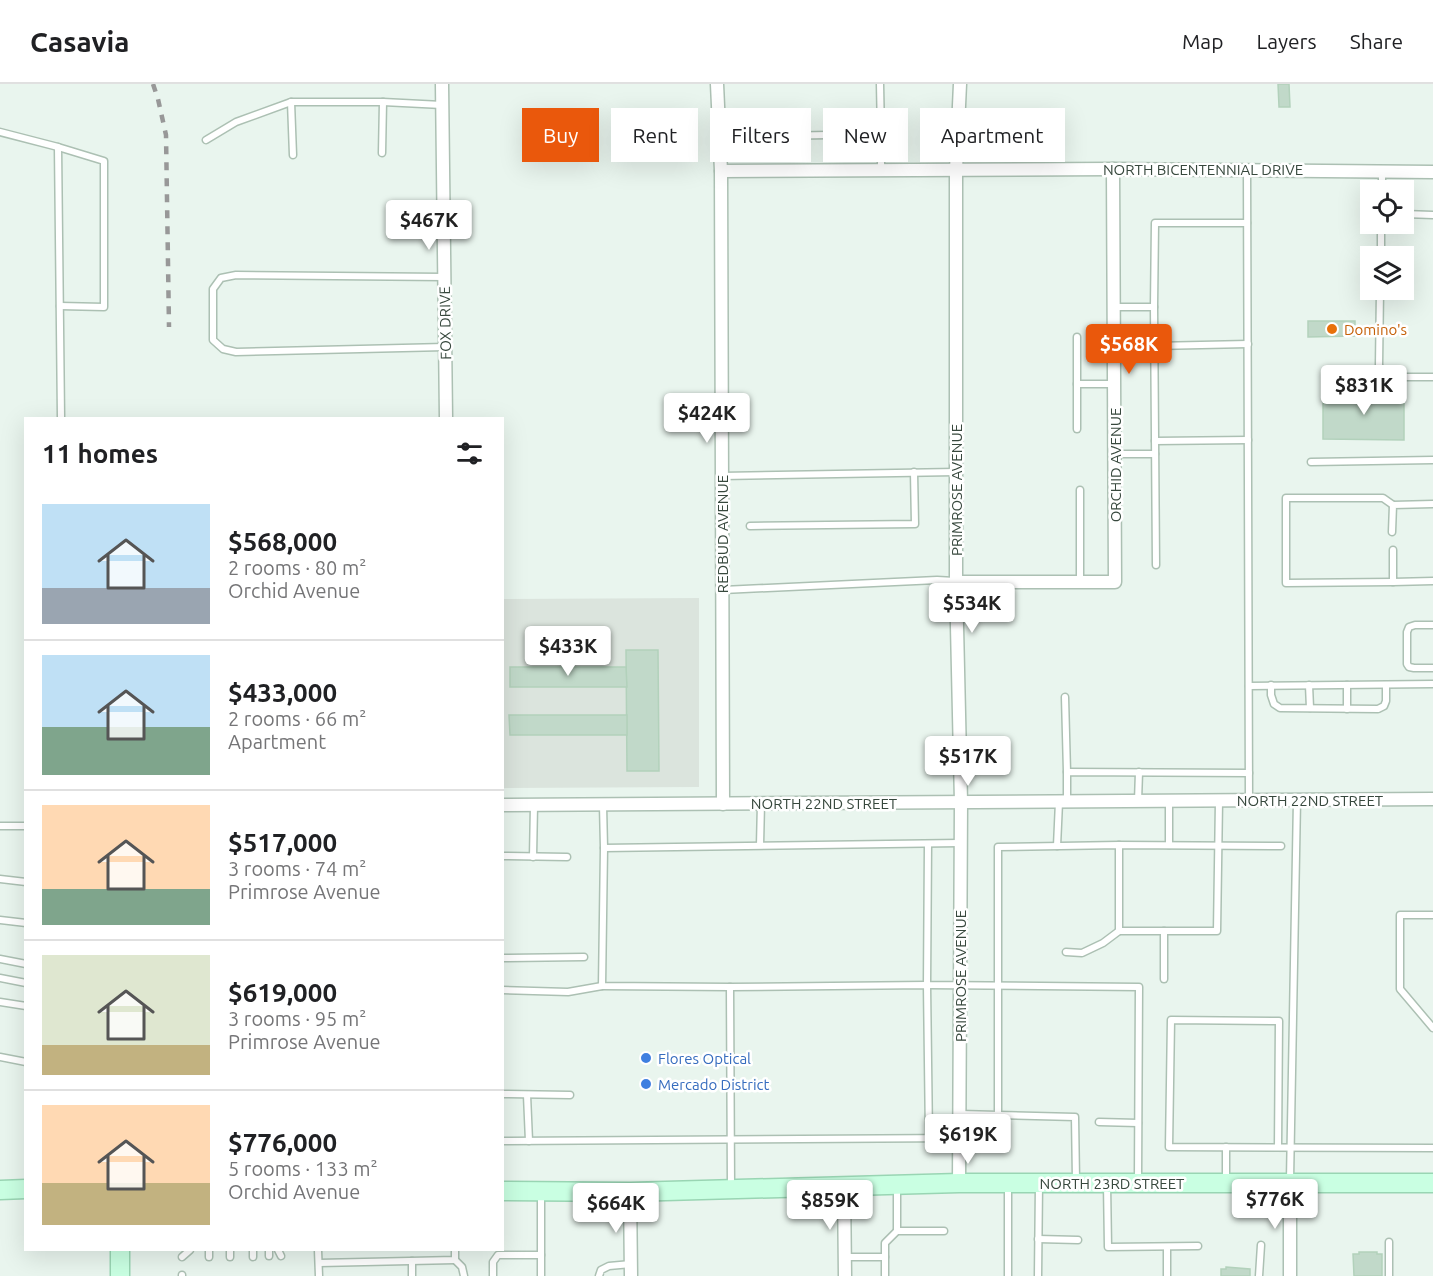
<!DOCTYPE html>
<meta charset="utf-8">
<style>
:root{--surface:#fff;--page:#f2f2f2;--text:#202124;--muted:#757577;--line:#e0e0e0;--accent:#ea580c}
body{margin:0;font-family:Ubuntu,sans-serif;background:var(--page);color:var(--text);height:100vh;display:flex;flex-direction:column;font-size:22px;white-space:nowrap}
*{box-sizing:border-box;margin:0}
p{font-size:20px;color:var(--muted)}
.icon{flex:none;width:33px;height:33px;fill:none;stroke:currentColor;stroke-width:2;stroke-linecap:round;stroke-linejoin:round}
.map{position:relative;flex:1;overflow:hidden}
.details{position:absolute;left:24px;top:333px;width:480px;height:834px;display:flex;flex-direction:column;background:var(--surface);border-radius:0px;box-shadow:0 6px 24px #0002}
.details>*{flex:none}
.top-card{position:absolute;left:522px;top:24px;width:570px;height:54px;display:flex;gap:12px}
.fabs{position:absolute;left:1360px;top:96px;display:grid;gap:12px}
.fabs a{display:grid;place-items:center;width:54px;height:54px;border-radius:0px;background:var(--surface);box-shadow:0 6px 24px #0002;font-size:30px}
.price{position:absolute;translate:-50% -51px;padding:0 14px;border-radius:6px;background:#fff;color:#222;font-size:20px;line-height:39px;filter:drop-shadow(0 2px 3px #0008)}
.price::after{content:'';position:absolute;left:50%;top:36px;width:18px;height:14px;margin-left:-9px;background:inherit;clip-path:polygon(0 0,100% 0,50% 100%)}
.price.current{background:var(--accent);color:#fff}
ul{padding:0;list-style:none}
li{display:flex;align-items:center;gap:18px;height:150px;padding:0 18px}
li+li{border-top:2px solid var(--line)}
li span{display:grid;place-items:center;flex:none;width:168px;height:120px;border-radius:0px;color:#555}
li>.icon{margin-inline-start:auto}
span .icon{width:72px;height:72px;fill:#fffc;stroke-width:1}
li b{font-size:26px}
h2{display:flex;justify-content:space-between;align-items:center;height:72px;padding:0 18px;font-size:26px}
.pill{padding:0 21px;border-radius:0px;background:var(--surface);box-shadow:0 6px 24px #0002;font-size:21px;line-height:54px}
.pill.current{background:var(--accent);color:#fff}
header{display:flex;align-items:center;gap:36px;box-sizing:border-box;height:84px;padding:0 30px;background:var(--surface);border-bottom:2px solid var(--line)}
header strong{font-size:28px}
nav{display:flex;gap:33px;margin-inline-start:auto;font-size:21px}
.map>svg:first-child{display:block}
.industrial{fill:#dbe4dd}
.building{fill:#c1d9c9;stroke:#b2d1bb;stroke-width:1.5}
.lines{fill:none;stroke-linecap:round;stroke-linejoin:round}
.lane-casing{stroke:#acc0b3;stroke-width:9}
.street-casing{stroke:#acc0b3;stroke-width:15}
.secondary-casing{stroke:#99d5b3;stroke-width:21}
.lane{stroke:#fff;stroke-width:6}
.street{stroke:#fff;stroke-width:12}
.secondary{stroke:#c9ffe2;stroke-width:18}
.rail{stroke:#989898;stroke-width:4.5;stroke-dasharray:8 8;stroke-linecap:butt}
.food-dot{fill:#e8710a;stroke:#fff;stroke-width:2}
.shop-dot{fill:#3f7fe0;stroke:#fff;stroke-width:2}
.labels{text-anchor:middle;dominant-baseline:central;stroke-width:5;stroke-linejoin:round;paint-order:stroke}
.street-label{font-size:15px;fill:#37483d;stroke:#fff}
.food-label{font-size:15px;fill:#c56008;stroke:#fff;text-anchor:start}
.shop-label{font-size:15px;fill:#366cbe;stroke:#fff;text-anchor:start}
</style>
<header>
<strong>Casavia</strong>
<nav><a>Map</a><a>Layers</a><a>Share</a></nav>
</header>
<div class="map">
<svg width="1433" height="1192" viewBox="0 0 1433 1192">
<rect width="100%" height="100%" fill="#e9f5ee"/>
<!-- industrial -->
<polygon class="industrial" points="699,514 699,703 503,704 502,515"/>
<!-- building -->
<g class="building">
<polygon points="1278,0 1289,0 1290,23 1279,23"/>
<polygon points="1308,237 1355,237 1355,252 1308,253"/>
<polygon points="1323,308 1404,308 1404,356 1323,355"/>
<polygon points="626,566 658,566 659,687 627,687"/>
<polygon points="510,583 626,583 627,603 510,603"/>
<polygon points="509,631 627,631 627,651 510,651"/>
<polygon points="1359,1168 1377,1168 1377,1170 1382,1170 1382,1192 1354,1192 1353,1170 1359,1170"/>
<polygon points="1226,1183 1250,1185 1250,1192 1221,1192 1221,1185 1226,1185"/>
</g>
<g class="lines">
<defs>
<g id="lane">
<polyline points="291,18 293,71"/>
<polyline points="0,48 58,63 61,334"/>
<polyline points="881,50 881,86"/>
<polyline points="721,53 881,50 880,0"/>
<polyline points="206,56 236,38 291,18 383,18 442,21"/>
<polyline points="58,63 104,77 104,223 60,222"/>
<polyline points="382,69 383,18"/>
<polyline points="1247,85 1249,716"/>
<polyline points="1382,106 1382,88"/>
<polyline points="1404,130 1433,131"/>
<polyline points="1381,172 1381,140"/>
<polyline points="444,193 236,191 221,194 213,205 213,256 223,265 236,268 445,263"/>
<polyline points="1380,206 1379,281 1382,290 1389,293 1433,293"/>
<polyline points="1114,223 1154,223 1156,481"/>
<polyline points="1154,223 1155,139 1247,139"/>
<polyline points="1077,253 1077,345"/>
<polyline points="1154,262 1248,260"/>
<polyline points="1077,300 1114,300"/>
<polyline points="1155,357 1248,356"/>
<polyline points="1115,370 1155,370"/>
<polyline points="1311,378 1433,376"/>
<polyline points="722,392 956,388"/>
<polyline points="1080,406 1080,498"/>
<polyline points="1393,421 1383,414 1286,414 1286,499 1393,498"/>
<polyline points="750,442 915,440 914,388"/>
<polyline points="1392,448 1393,421 1433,420"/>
<polyline points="1393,466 1393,498 1433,497"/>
<polyline points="723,506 937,496 955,497"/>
<polyline points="1433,541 1415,541 1409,543 1407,548 1407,580 1409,583 1414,584 1433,584"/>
<polyline points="1271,601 1271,611 1274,620 1280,624 1378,625 1384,622 1386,617 1386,601"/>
<polyline points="1309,601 1310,624"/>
<polyline points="1347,601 1347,625"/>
<polyline points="1249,602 1433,600"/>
<polyline points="1065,613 1067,688"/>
<polyline points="1138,717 1139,688"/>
<polyline points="1169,717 1169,761"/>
<polyline points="1067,718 1067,688 1249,689"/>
<polyline points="603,721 604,764 960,759"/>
<polyline points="0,742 26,742"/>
<polyline points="928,760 927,901 1139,903 1138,1096"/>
<polyline points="760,761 761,719"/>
<polyline points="1119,761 1119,847 1217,847 1219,717"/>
<polyline points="1057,762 1059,718"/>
<polyline points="604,764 602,902 730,903"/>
<polyline points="502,772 567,773"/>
<polyline points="533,773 534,721"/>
<polyline points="0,795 26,798"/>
<polyline points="1433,831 1400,831 1400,905 1433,944"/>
<polyline points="0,836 26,839"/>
<polyline points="1164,847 1164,895"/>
<polyline points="1066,868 1082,869 1103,859 1119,847"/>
<polyline points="502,874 584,873"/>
<polyline points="0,875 26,880"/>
<polyline points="0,894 26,899"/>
<polyline points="502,906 568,908 602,902"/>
<polyline points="0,918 26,922"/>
<polyline points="0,973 26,978"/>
<polyline points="502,1010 570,1011"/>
<polyline points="527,1011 529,1057"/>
<polyline points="960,1030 1075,1033 1076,1096"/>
<polyline points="998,1031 998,763 1119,761 1281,762"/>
<polyline points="1099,1038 1138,1039"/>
<polyline points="502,1057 959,1054"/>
<polyline points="1278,1063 1279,937 1171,936 1169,1063 1433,1064"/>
<polyline points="1226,1096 1226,1063"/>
<polyline points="1290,1096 1297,716"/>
<polyline points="1107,1100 1108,1163 1198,1162"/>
<polyline points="731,1102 730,903 927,901 929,1054"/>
<polyline points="897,1103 897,1147"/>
<polyline points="541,1108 541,1192"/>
<polyline points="1038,1155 1078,1156"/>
<polyline points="1389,1158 1389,1192"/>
<polyline points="1167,1163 1167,1192"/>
<polyline points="209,1166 209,1173"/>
<polyline points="230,1166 230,1173"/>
<polyline points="269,1166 269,1172"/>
<polyline points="278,1166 281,1172"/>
<polyline points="318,1166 319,1192"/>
<polyline points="182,1173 190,1166"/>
<polyline points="253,1173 253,1166"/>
<polyline points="845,1173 885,1173"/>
<polyline points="455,1176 462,1183 464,1192"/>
<polyline points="412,1177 412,1192"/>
<polyline points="319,1179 455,1176 455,1166"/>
<polyline points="182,1191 182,1192"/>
<polyline points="493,1192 493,1178 498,1171 541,1171"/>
<polyline points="599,1192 601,1186 609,1182 631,1180"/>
<polyline points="885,1192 885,1159 897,1147 944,1147"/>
<polyline points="1008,1192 1008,1100"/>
<polyline points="1038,1192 1039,1100"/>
<polyline points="1259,1192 1261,1161"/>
</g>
<g id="street">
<polyline points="442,0 446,334"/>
<polyline points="717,0 721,87 723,720"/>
<polyline points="721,87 1113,85 1433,88"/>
<polyline points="956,498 1115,498 1113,85"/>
<polyline points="502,721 1433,715"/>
<polyline points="959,1099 961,718 956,498 956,86 960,0"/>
<polyline points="1290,1100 1290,1192"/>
<polyline points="844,1103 845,1192"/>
<polyline points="630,1108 631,1192"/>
</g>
<g id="secondary">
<polyline points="0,1106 26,1105"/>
<polyline points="502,1107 630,1108 959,1099 1433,1099"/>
<polyline points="120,1166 120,1192"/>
</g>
</defs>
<!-- lane casing -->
<use href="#lane" class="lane-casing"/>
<!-- street casing -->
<use href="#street" class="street-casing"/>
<!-- secondary casing -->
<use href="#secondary" class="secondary-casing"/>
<!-- lane -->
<use href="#lane" class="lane"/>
<!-- street -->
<use href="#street" class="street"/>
<!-- secondary -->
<use href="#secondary" class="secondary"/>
<!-- rail -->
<polyline class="rail" points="153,0 158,15 166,51 169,243"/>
</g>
<!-- markers -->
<circle class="food-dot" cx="1332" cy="245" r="6"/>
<g class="shop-dot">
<circle cx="646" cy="974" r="6"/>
<circle cx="646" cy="1000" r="6"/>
</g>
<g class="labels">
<!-- street labels -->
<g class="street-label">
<text x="1203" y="85">NORTH BICENTENNIAL DRIVE</text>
<text transform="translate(445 239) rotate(-91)">FOX DRIVE</text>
<text transform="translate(1115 381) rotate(-90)">ORCHID AVENUE</text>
<text transform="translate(956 406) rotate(-90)">PRIMROSE AVENUE</text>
<text transform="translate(722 450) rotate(-90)">REDBUD AVENUE</text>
<text x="1310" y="716">NORTH 22ND STREET</text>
<text x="824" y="719">NORTH 22ND STREET</text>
<text transform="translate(960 892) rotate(-90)">PRIMROSE AVENUE</text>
<text x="1112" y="1099">NORTH 23RD STREET</text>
</g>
<!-- food labels -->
<g class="food-label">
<text x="1344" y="245">Domino's</text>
</g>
<!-- shop labels -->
<g class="shop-label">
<text x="658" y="974">Flores Optical</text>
<text x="658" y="1000">Mercado District</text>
</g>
</g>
</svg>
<div class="fabs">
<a><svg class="icon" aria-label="locate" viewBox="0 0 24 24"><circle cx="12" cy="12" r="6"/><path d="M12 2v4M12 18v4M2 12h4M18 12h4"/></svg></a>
<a><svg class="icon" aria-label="layers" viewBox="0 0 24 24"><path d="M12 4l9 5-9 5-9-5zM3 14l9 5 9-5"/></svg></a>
</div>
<b class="price" style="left:429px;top:167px">$467K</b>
<b class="price current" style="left:1129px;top:291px">$568K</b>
<b class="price" style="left:1364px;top:332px">$831K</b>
<b class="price" style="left:707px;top:360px">$424K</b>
<b class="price" style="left:972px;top:550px">$534K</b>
<b class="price" style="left:568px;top:593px">$433K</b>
<b class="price" style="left:968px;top:703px">$517K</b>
<b class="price" style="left:968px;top:1081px">$619K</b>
<b class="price" style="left:1275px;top:1146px">$776K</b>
<b class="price" style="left:830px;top:1147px">$859K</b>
<b class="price" style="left:616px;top:1150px">$664K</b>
<div class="top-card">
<a class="pill current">Buy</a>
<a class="pill">Rent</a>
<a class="pill">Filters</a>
<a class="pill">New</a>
<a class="pill">Apartment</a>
</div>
<section class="details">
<h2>11 homes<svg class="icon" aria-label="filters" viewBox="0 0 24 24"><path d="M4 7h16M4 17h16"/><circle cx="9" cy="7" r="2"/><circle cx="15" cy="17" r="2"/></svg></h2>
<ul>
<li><span style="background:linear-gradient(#bfe0f5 70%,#9aa5b1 0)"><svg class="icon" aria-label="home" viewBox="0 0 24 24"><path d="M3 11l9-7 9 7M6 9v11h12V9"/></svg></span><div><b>$568,000</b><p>2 rooms · 80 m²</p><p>Orchid Avenue</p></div></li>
<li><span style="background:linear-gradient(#bfe0f5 60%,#7fa58c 0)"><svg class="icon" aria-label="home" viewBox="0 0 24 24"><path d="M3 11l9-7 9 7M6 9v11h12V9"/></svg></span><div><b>$433,000</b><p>2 rooms · 66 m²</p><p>Apartment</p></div></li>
<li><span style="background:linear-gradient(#ffd9b3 70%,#7fa58c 0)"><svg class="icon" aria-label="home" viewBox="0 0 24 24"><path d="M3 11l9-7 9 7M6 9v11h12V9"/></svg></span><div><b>$517,000</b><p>3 rooms · 74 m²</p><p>Primrose Avenue</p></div></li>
<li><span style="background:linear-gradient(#dfe7d0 75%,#c2b280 0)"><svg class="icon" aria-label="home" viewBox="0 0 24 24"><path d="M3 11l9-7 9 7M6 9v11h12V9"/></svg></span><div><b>$619,000</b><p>3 rooms · 95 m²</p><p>Primrose Avenue</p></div></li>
<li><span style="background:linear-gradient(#ffd9b3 65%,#c2b280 0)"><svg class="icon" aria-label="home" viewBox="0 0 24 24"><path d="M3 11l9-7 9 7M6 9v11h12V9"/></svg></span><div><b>$776,000</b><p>5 rooms · 133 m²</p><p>Orchid Avenue</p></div></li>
</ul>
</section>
</div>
